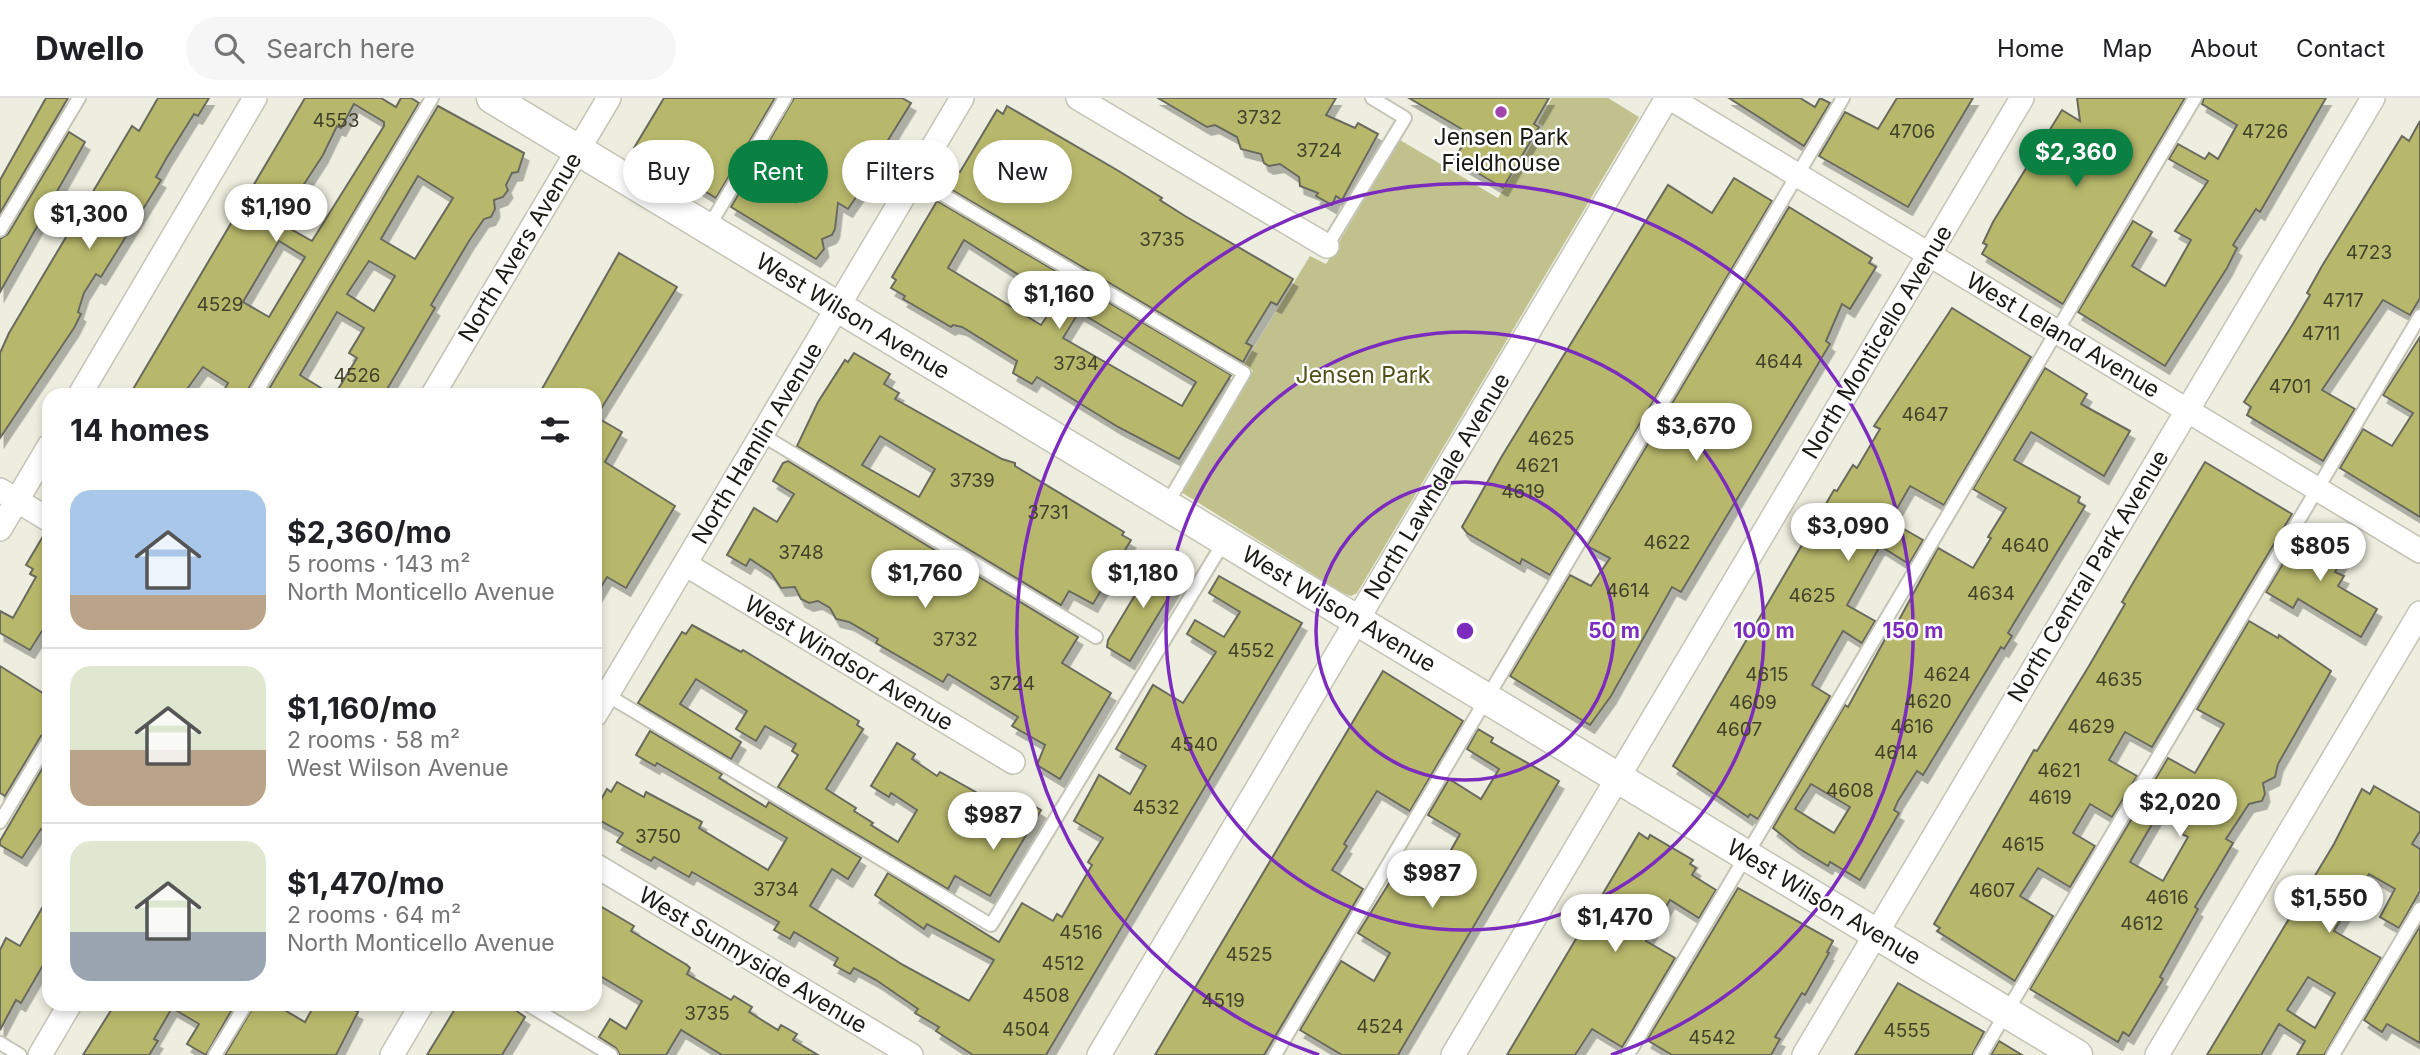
<!DOCTYPE html>
<meta charset="utf-8">
<style>
:root{--surface:#fff;--page:#f6f6f6;--text:#202124;--muted:#757577;--line:#e0e0e0;--accent:#0b8043}
body{margin:0;font-family:Inter,sans-serif;background:var(--page);color:var(--text);height:100vh;display:flex;flex-direction:column;font-size:26px;white-space:nowrap}
*{box-sizing:border-box;margin:0}
p{font-size:23px;color:var(--muted)}
.icon{flex:none;width:38px;height:38px;fill:none;stroke:currentColor;stroke-width:2;stroke-linecap:round;stroke-linejoin:round}
.map{position:relative;flex:1;overflow:hidden}
.details{position:absolute;left:42px;top:290px;width:560px;height:623px;display:flex;flex-direction:column;background:var(--surface);border-radius:21px;box-shadow:0 4px 10px #0003}
.details>*{flex:none}
.hud{position:absolute;left:623px;top:42px;width:665px;height:63px;display:flex;gap:14px}
.price{position:absolute;translate:-50% -60px;padding:0 16px;border-radius:24px;background:#fff;color:#222;font-size:23px;line-height:46px;filter:drop-shadow(0 2px 4px #0008)}
.price::after{content:'';position:absolute;left:50%;top:42px;width:21px;height:16px;margin-left:-10px;background:inherit;clip-path:polygon(0 0,100% 0,50% 100%)}
.price.on{background:var(--accent);color:#fff}
ul{padding:0;list-style:none}
li{display:flex;align-items:center;gap:21px;height:175px;padding:0 28px}
li+li{border-top:2px solid var(--line)}
li span{display:grid;place-items:center;flex:none;width:196px;height:140px;border-radius:21px;color:#555}
li>.icon{margin-inline-start:auto}
span .icon{width:84px;height:84px;fill:#fffc;stroke-width:1}
li b{font-size:30px}
h2{display:flex;justify-content:space-between;align-items:center;height:84px;padding:0 28px;font-size:30px}
.pill{padding:0 24px;border-radius:32px;background:var(--surface);box-shadow:0 4px 10px #0003;font-size:24px;line-height:63px}
.pill.on{background:var(--accent);color:#fff}
header{display:flex;align-items:center;gap:42px;box-sizing:border-box;height:98px;padding:0 35px;background:var(--surface);border-bottom:2px solid var(--line)}
header strong{font-size:33px}
nav{display:flex;gap:38px;margin-inline-start:auto;font-size:24px}
.search{width:490px;height:63px;background:var(--page);display:flex;align-items:center;gap:18px;box-sizing:border-box;padding:0 24px;border-radius:38px;color:var(--muted);font-size:26px}
.map>svg:first-child{display:block}
.green{fill:#c0c18d}
.building{fill:#b8b86c;stroke:#696a5d;stroke-width:2;fill-rule:evenodd;filter:url(#shadow)}
.lines{fill:none;stroke-linecap:round;stroke-linejoin:round}
.service-casing{stroke:#c3c4b5;stroke-width:16}
.minor-casing{stroke:#c3c4b5;stroke-width:26}
.tertiary-casing{stroke:#c3c4b5;stroke-width:33}
.service{stroke:#fff;stroke-width:12}
.minor{stroke:#fff;stroke-width:23}
.tertiary{stroke:#fff;stroke-width:30}
.ring{fill:none;stroke:#7b2cbf;stroke-width:3.5}
.poi-dot{fill:#a144ae;stroke:#fff;stroke-width:2.5}
.labels{text-anchor:middle;dominant-baseline:central;stroke-width:5;stroke-linejoin:round;paint-order:stroke}
.number-label{font-size:19px;fill:#42422b}
.poi-label{font-size:23px;fill:#1a1a15;stroke:#fff}
.street-label{font-size:23px;fill:#1a1a15;stroke:#fff}
.park-label{font-size:23px;fill:#505017;stroke:#fff}
.centre{fill:#7b2cbf;stroke:#fff;stroke-width:3.5}
.ring-label{font-size:21px;text-anchor:middle;font-weight:bold;fill:#7b2cbf;stroke:#fff;stroke-width:5;stroke-linejoin:round;paint-order:stroke}
</style>
<header>
<strong>Dwello</strong>
<div class="search"><svg class="icon" aria-label="search" viewBox="0 0 24 24"><circle cx="10" cy="10" r="6"/><path d="M15 15l6 6"/></svg>Search here</div>
<nav><a>Home</a><a>Map</a><a>About</a><a>Contact</a></nav>
</header>
<div class="map">
<svg width="2420" height="957" viewBox="0 0 2420 957">
<defs>
<filter id="shadow"><feDropShadow dx="4.5" dy="8" stdDeviation="0" flood-color="#0004"/></filter>
</defs>
<rect width="100%" height="100%" fill="#edeedf"/>
<!-- green -->
<polygon class="green" points="1552,0 1608,0 1639,19 1357,495 1351,498 1343,495 1181,394 1253,273 1244,266 1310,158 1326,166 1400,42 1498,100 1543,28 1538,25"/>
<!-- building -->
<g class="building">
<polygon points="46,0 68,0 0,115 0,82"/>
<polygon points="158,0 209,0 198,18 194,16 166,61 156,79 161,82 101,179 96,176 84,195 78,214 81,216 74,230 0,340 0,255 9,235 132,28 139,33"/>
<path d="M 305,0 L 381,0 L 396,9 L 401,0 L 411,0 L 419,5 L 244,298 L 221,298 L 228,285 L 203,269 L 182,298 L 129,298 ZM 354,6 L 384,24 L 384,28 L 312,143 L 282,126 L 286,119 L 284,117 L 323,57 L 337,28 L 341,30 ZM 279,143 L 305,159 L 269,219 L 243,204 Z"/>
<polygon points="664,0 775,0 716,100 634,50"/>
<path d="M 794,0 L 902,0 L 911,5 L 856,94 L 859,95 L 848,111 L 838,105 L 835,131 L 832,137 L 822,141 L 824,151 L 816,161 L 731,109 ZM 793,47 L 821,64 L 796,104 L 769,87 Z"/>
<polygon points="1158,0 1336,0 1326,17 1355,30 1358,25 1378,36 1342,102 1336,98 1332,107 1316,98 1318,95 1300,88 1299,79 1280,66 1269,68 1264,65 1261,56 1241,51 1237,39 1215,27 1207,29"/>
<polygon points="1409,0 1549,0 1534,26 1539,29 1503,90 1454,61 1470,36"/>
<polygon points="1729,0 1800,0 1815,9 1820,0 1830,5 1804,48"/>
<polygon points="1897,0 1973,0 1908,109 1819,58 1845,14 1878,31"/>
<polygon points="2077,0 2185,0 2063,206 1982,156 1987,147 1983,145 1993,124 2062,12 2080,23"/>
<polygon points="2204,0 2326,0 2260,114 2256,111 2233,147 2237,150 2227,170 2165,268 2078,214 2133,123 2152,134 2132,168 2165,188 2191,142 2175,133 2208,83 2169,61 2178,46 2205,61 2209,55 2218,61 2237,27 2202,6"/>
<path d="M 438,8 L 524,55 L 518,74 L 512,75 L 506,87 L 508,92 L 503,99 L 494,102 L 495,111 L 491,119 L 484,121 L 469,143 L 431,207 L 435,210 L 383,298 L 280,298 L 269,291 ZM 418,78 L 453,100 L 415,161 L 381,141 ZM 369,163 L 395,178 L 374,213 L 347,196 ZM 337,214 L 364,230 L 349,255 L 357,260 L 334,298 L 300,277 Z"/>
<polygon points="1007,8 1117,72 1162,100 1160,102 1185,118 1293,181 1277,207 1271,204 1246,245 1252,248 1243,264 947,89 956,72 960,74 997,12 1003,16"/>
<polygon points="2420,23 2420,200 2410,217 2383,202 2322,292 2355,311 2323,363 2247,317 2251,309 2244,304 2291,229 2310,197 2307,195 2322,168 2402,38 2409,43"/>
<polygon points="69,34 85,44 0,194 0,141 8,136"/>
<polygon points="1734,80 1772,103 1550,477 1522,461 1520,466 1467,435 1462,429 1502,358 1668,87 1712,115"/>
<path d="M 937,103 L 1231,277 L 1179,361 L 1118,329 L 1037,279 L 1032,286 L 1013,275 L 1017,263 L 962,229 L 953,227 L 951,229 L 903,201 L 905,198 L 891,190 L 896,182 L 892,179 ZM 964,142 L 1058,202 L 1041,227 L 948,170 ZM 1079,214 L 1196,284 L 1182,308 L 1063,240 Z"/>
<polygon points="1789,109 1872,160 1869,165 1876,169 1850,211 1842,206 1826,243 1830,246 1784,323 1681,494 1672,489 1611,598 1590,627 1510,578 1570,477 1591,488 1610,460 1587,448"/>
<polygon points="619,155 677,189 596,319 622,334 605,364 675,408 626,490 607,479 595,499 595,298 538,298"/>
<polygon points="1952,210 2031,259 1944,407 1910,388 1890,423 1923,442 1909,466 1880,448 1847,507 1875,523 1862,545 1843,533 1812,587 1830,598 1758,721 1750,716 1748,719 1673,668 1834,392 1837,393 1853,367 1857,370 1880,331 1874,328"/>
<polygon points="2420,239 2420,419 2340,370 2363,331 2392,348 2413,315 2383,297"/>
<path d="M 854,255 L 890,276 L 884,286 L 899,295 L 895,301 L 1002,361 L 1015,365 L 1015,368 L 1124,434 L 1122,437 L 1131,442 L 1093,506 L 1069,493 L 1061,507 L 797,348 L 818,304 L 845,262 L 848,264 ZM 880,338 L 935,371 L 919,399 L 862,367 Z"/>
<path d="M 2045,270 L 2087,296 L 2081,306 L 2130,333 L 2104,378 L 2031,334 L 2014,362 L 2080,399 L 2078,404 L 2085,408 L 2008,535 L 2012,538 L 2004,551 L 2001,549 L 1923,677 L 1917,673 L 1898,703 L 1894,712 L 1899,715 L 1860,782 L 1830,764 L 1828,768 L 1798,750 L 1773,730 L 1845,607 L 1848,609 L 1890,532 L 1893,533 L 1938,450 L 1973,470 L 1991,440 L 1988,439 L 2006,410 L 1973,391 ZM 1811,686 L 1850,709 L 1834,735 L 1795,711 Z"/>
<polygon points="788,363 1078,539 1062,565 1111,595 1060,681 1037,667 1045,647 1012,628 1018,619 948,576 943,584 876,545 878,541 849,524 836,521 830,510 818,503 809,505 801,501 795,489 781,490 771,475 750,461 746,468 727,457 754,410 777,424 794,396 773,383 783,365"/>
<polygon points="2205,364 2292,416 2152,649 2125,634 2109,662 2137,678 2112,719 2090,706 2073,735 2095,748 2070,789 2038,770 2020,798 2053,818 2015,883 1937,833 1940,830 1934,826 2034,652 2037,653 2089,568 2125,506 2122,504 2133,485"/>
<polygon points="2330,429 2328,444 2347,455 2335,474 2344,478 2338,488 2377,511 2361,539 2298,501 2293,510 2266,494 2303,432 2317,440"/>
<polygon points="45,435 49,436 49,537 42,533 30,552 0,535 0,513 13,520 36,479 30,476 33,471 26,467"/>
<polygon points="1156,462 1182,477 1130,563 1107,549 1108,542"/>
<polygon points="1219,478 1302,525 1046,957 973,957 936,933 939,929 915,915 918,911 876,882 854,870 850,876 834,867 838,860 794,834 790,841 774,832 779,824 692,774 689,779 654,759 651,763 617,744 623,735 595,720 595,712 607,691 611,694 617,684 644,699 646,694 702,724 699,730 768,772 787,740 657,665 655,668 636,657 650,633 722,676 719,680 766,709 769,704 861,760 848,781 832,771 810,808 903,867 969,903 994,862 927,826 924,831 875,797 888,775 999,844 1022,805 1053,823 1057,816 1062,819 1092,767 1088,764 1103,740 1074,723 1091,692 1099,677 1130,696 1146,668 1116,651 1153,587 1183,605 1216,554 1187,536 1195,522 1224,539 1240,514 1209,495"/>
<path d="M 2249,523 L 2278,540 L 2279,537 L 2331,573 L 2278,666 L 2275,679 L 2263,685 L 2265,696 L 2262,703 L 2249,706 L 2226,741 L 2233,745 L 2195,809 L 2198,811 L 2160,879 L 2163,881 L 2129,938 L 2123,934 L 2118,944 L 2030,891 L 2168,660 L 2195,675 L 2224,626 L 2197,611 ZM 2171,694 L 2197,711 L 2182,736 L 2188,739 L 2163,783 L 2130,764 Z"/>
<polygon points="692,527 741,554 743,552 859,623 857,627 863,631 826,691 856,710 854,713 873,725 871,727 898,744 917,712 891,695 889,699 871,688 897,645 915,656 912,661 937,678 940,674 1006,711 1016,697 1041,712 990,798 955,778 948,791 778,689 798,657 792,653 796,646 765,628 756,643 736,631 747,613 696,581 680,606 741,644 731,661 638,605 682,534 686,536"/>
<polygon points="0,568 49,599 49,633 41,638 5,698 0,695"/>
<polygon points="1383,573 1463,623 1410,713 1377,693 1344,746 1347,748 1332,772 1363,791 1264,957 1155,957"/>
<polygon points="1478,631 1493,640 1491,644 1559,683 1398,957 1342,957 1300,932 1341,863 1374,883 1390,855 1358,835 1406,758 1437,777 1460,736 1428,717 1449,681 1481,701 1499,671 1467,651"/>
<polygon points="49,659 49,735 41,731 22,760 0,747 0,743"/>
<path d="M 2374,688 L 2420,715 L 2420,733 L 2412,746 L 2420,751 L 2420,793 L 2399,830 L 2380,819 L 2395,791 L 2369,776 L 2334,833 L 2381,860 L 2324,957 L 2297,957 L 2305,943 L 2279,926 L 2261,957 L 2207,957 L 2334,746 L 2362,691 L 2370,696 ZM 2308,879 L 2335,895 L 2315,930 L 2287,912 Z"/>
<polygon points="1639,735 1648,741 1650,737 1693,762 1690,766 1696,770 1692,777 1716,792 1699,820 1670,802 1646,843 1675,860 1632,933 1622,949 1592,931 1575,957 1507,957"/>
<polygon points="1738,790 1833,843 1827,854 1829,855 1805,897 1802,895 1775,939 1780,941 1771,957 1672,957 1647,942"/>
<polygon points="49,798 49,857 21,905 16,902 0,932 0,852 6,840 20,848"/>
<polygon points="595,805 634,828 631,833 687,867 690,870 687,876 731,902 734,898 752,909 749,914 778,932 781,927 797,936 793,942 818,957 722,957 681,932 666,957 620,957 616,950 599,939 610,921 626,931 642,903 595,875"/>
<polygon points="2420,828 2420,945 2387,926 2382,934 2364,922"/>
<polygon points="1898,885 1984,934 1972,957 1855,957"/>
<polygon points="115,906 235,906 206,957 187,946 199,926 172,910 154,941 158,943 149,957 83,957"/>
<polygon points="255,906 274,906 305,924 315,906 344,906 358,914 336,957 225,957"/>
<polygon points="458,906 507,906 525,919 502,957 427,957"/>
<polygon points="1999,943 2022,957 1991,957"/>
</g>
<g class="lines">
<defs>
<g id="service">
<polyline points="915,80 1244,275 1167,406"/>
<polyline points="708,130 785,0"/>
<polyline points="0,132 79,0"/>
<polyline points="1327,148 1405,20 1372,0"/>
<polyline points="254,298 432,0"/>
<polyline points="762,337 1096,539"/>
<polyline points="607,597 991,827 1225,442"/>
<polyline points="0,724 49,642"/>
<polyline points="527,906 611,957"/>
<polyline points="0,945 20,957"/>
<polyline points="215,957 246,906"/>
<polyline points="1275,957 1843,0"/>
<polyline points="1628,957 2195,0"/>
<polyline points="1981,957 2420,218"/>
<polyline points="2333,957 2420,811"/>
</g>
<g id="minor">
<polyline points="1078,0 1327,148"/>
<polyline points="1670,0 2420,453"/>
<polyline points="79,298 255,0"/>
<polyline points="432,298 609,0"/>
<polyline points="0,392 49,422"/>
<polyline points="0,431 49,348"/>
<polyline points="685,466 1013,664"/>
<polyline points="595,617 962,0"/>
<polyline points="595,767 911,957"/>
<polyline points="40,957 70,906"/>
<polyline points="392,957 422,906"/>
<polyline points="1099,957 1667,0"/>
<polyline points="1453,957 2022,0"/>
<polyline points="1804,957 2373,0"/>
<polyline points="2157,957 2420,515"/>
</g>
<polyline id="tertiary" points="492,0 2077,957"/>
</defs>
<!-- service casing -->
<use href="#service" class="service-casing"/>
<!-- minor casing -->
<use href="#minor" class="minor-casing"/>
<!-- tertiary casing -->
<use href="#tertiary" class="tertiary-casing"/>
<!-- service -->
<use href="#service" class="service"/>
<!-- minor -->
<use href="#minor" class="minor"/>
<!-- tertiary -->
<use href="#tertiary" class="tertiary"/>
</g>
<!-- distance rings -->
<g class="ring">
<circle cx="1465" cy="533" r="149"/>
<circle cx="1465" cy="533" r="299"/>
<path d="M1319 957A448 448 0 1 1 1611 957"/>
</g>
<!-- markers -->
<circle class="poi-dot" cx="1501" cy="14" r="7"/>
<g class="labels">
<!-- number labels -->
<g class="number-label">
<text x="1259" y="19">3732</text>
<text x="336" y="22">4553</text>
<text x="1912" y="33">4706</text>
<text x="2265" y="33">4726</text>
<text x="1319" y="52">3724</text>
<text x="1162" y="141">3735</text>
<text x="2369" y="154">4723</text>
<text x="2343" y="202">4717</text>
<text x="220" y="206">4529</text>
<text x="2321" y="235">4711</text>
<text x="1779" y="263">4644</text>
<text x="1076" y="265">3734</text>
<text x="357" y="277">4526</text>
<text x="2290" y="288">4701</text>
<text x="1925" y="316">4647</text>
<text x="1551" y="340">4625</text>
<text x="1537" y="367">4621</text>
<text x="972" y="382">3739</text>
<text x="1523" y="393">4619</text>
<text x="1048" y="414">3731</text>
<text x="1667" y="444">4622</text>
<text x="2025" y="447">4640</text>
<text x="801" y="454">3748</text>
<text x="1628" y="492">4614</text>
<text x="1991" y="495">4634</text>
<text x="1812" y="497">4625</text>
<text x="955" y="541">3732</text>
<text x="1251" y="552">4552</text>
<text x="1767" y="576">4615</text>
<text x="1947" y="576">4624</text>
<text x="2119" y="581">4635</text>
<text x="1012" y="585">3724</text>
<text x="1928" y="603">4620</text>
<text x="1753" y="604">4609</text>
<text x="1912" y="628">4616</text>
<text x="2091" y="628">4629</text>
<text x="1739" y="631">4607</text>
<text x="1194" y="646">4540</text>
<text x="1896" y="654">4614</text>
<text x="2059" y="672">4621</text>
<text x="1850" y="692">4608</text>
<text x="2050" y="699">4619</text>
<text x="1156" y="709">4532</text>
<text x="658" y="738">3750</text>
<text x="2023" y="746">4615</text>
<text x="776" y="791">3734</text>
<text x="1992" y="792">4607</text>
<text x="2167" y="799">4616</text>
<text x="2142" y="825">4612</text>
<text x="1081" y="834">4516</text>
<text x="1249" y="856">4525</text>
<text x="1063" y="865">4512</text>
<text x="1046" y="897">4508</text>
<text x="1223" y="902">4519</text>
<text x="707" y="915">3735</text>
<text x="1380" y="928">4524</text>
<text x="1026" y="931">4504</text>
<text x="1907" y="932">4555</text>
<text x="1712" y="939">4542</text>
</g>
<!-- poi labels -->
<g class="poi-label">
<text x="1501" y="39">Jensen Park<tspan x="1501" dy="26">Fieldhouse</tspan></text>
</g>
<!-- street labels -->
<g class="street-label">
<text transform="translate(520 149) rotate(-59)">North Avers Avenue</text>
<text transform="translate(853 218) rotate(31)">West Wilson Avenue</text>
<text transform="translate(2063 237) rotate(31)">West Leland Avenue</text>
<text transform="translate(1877 244) rotate(-59)">North Monticello Avenue</text>
<text transform="translate(757 345) rotate(-59)">North Hamlin Avenue</text>
<text transform="translate(1437 388) rotate(-59)">North Lawndale Avenue</text>
<text transform="translate(2088 478) rotate(-59)">North Central Park Avenue</text>
<text transform="translate(1339 511) rotate(31)">West Wilson Avenue</text>
<text transform="translate(849 565) rotate(31)">West Windsor Avenue</text>
<text transform="translate(1824 804) rotate(31)">West Wilson Avenue</text>
<text transform="translate(753 862) rotate(31)">West Sunnyside Avenue</text>
</g>
<!-- park labels -->
<g class="park-label">
<text x="1363" y="277">Jensen Park</text>
</g>
</g>
<circle cx="1465" cy="533" r="10" class="centre"/>
<g class="ring-label">
<text x="1614" y="540">50 m</text>
<text x="1764" y="540">100 m</text>
<text x="1913" y="540">150 m</text>
</g>
</svg>
<b class="price on" style="left:2076px;top:91px">$2,360</b>
<b class="price" style="left:276px;top:146px">$1,190</b>
<b class="price" style="left:89px;top:153px">$1,300</b>
<b class="price" style="left:1059px;top:233px">$1,160</b>
<b class="price" style="left:1696px;top:365px">$3,670</b>
<b class="price" style="left:1848px;top:465px">$3,090</b>
<b class="price" style="left:2320px;top:485px">$805</b>
<b class="price" style="left:925px;top:512px">$1,760</b>
<b class="price" style="left:1143px;top:512px">$1,180</b>
<b class="price" style="left:2180px;top:741px">$2,020</b>
<b class="price" style="left:993px;top:754px">$987</b>
<b class="price" style="left:1432px;top:812px">$987</b>
<b class="price" style="left:2329px;top:837px">$1,550</b>
<b class="price" style="left:1615px;top:856px">$1,470</b>
<div class="hud">
<a class="pill">Buy</a>
<a class="pill on">Rent</a>
<a class="pill">Filters</a>
<a class="pill">New</a>
</div>
<section class="details">
<h2>14 homes<svg class="icon" aria-label="filters" viewBox="0 0 24 24"><path d="M4 7h16M4 17h16"/><circle cx="9" cy="7" r="2"/><circle cx="15" cy="17" r="2"/></svg></h2>
<ul>
<li><span style="background:linear-gradient(#a9c7e8 75%,#b9a48a 0)"><svg class="icon" aria-label="home" viewBox="0 0 24 24"><path d="M3 11l9-7 9 7M6 9v11h12V9"/></svg></span><div><b>$2,360/mo</b><p>5 rooms · 143 m²</p><p>North Monticello Avenue</p></div></li>
<li><span style="background:linear-gradient(#dfe7d0 60%,#b9a48a 0)"><svg class="icon" aria-label="home" viewBox="0 0 24 24"><path d="M3 11l9-7 9 7M6 9v11h12V9"/></svg></span><div><b>$1,160/mo</b><p>2 rooms · 58 m²</p><p>West Wilson Avenue</p></div></li>
<li><span style="background:linear-gradient(#dfe7d0 65%,#9aa5b1 0)"><svg class="icon" aria-label="home" viewBox="0 0 24 24"><path d="M3 11l9-7 9 7M6 9v11h12V9"/></svg></span><div><b>$1,470/mo</b><p>2 rooms · 64 m²</p><p>North Monticello Avenue</p></div></li>
</ul>
</section>
</div>
